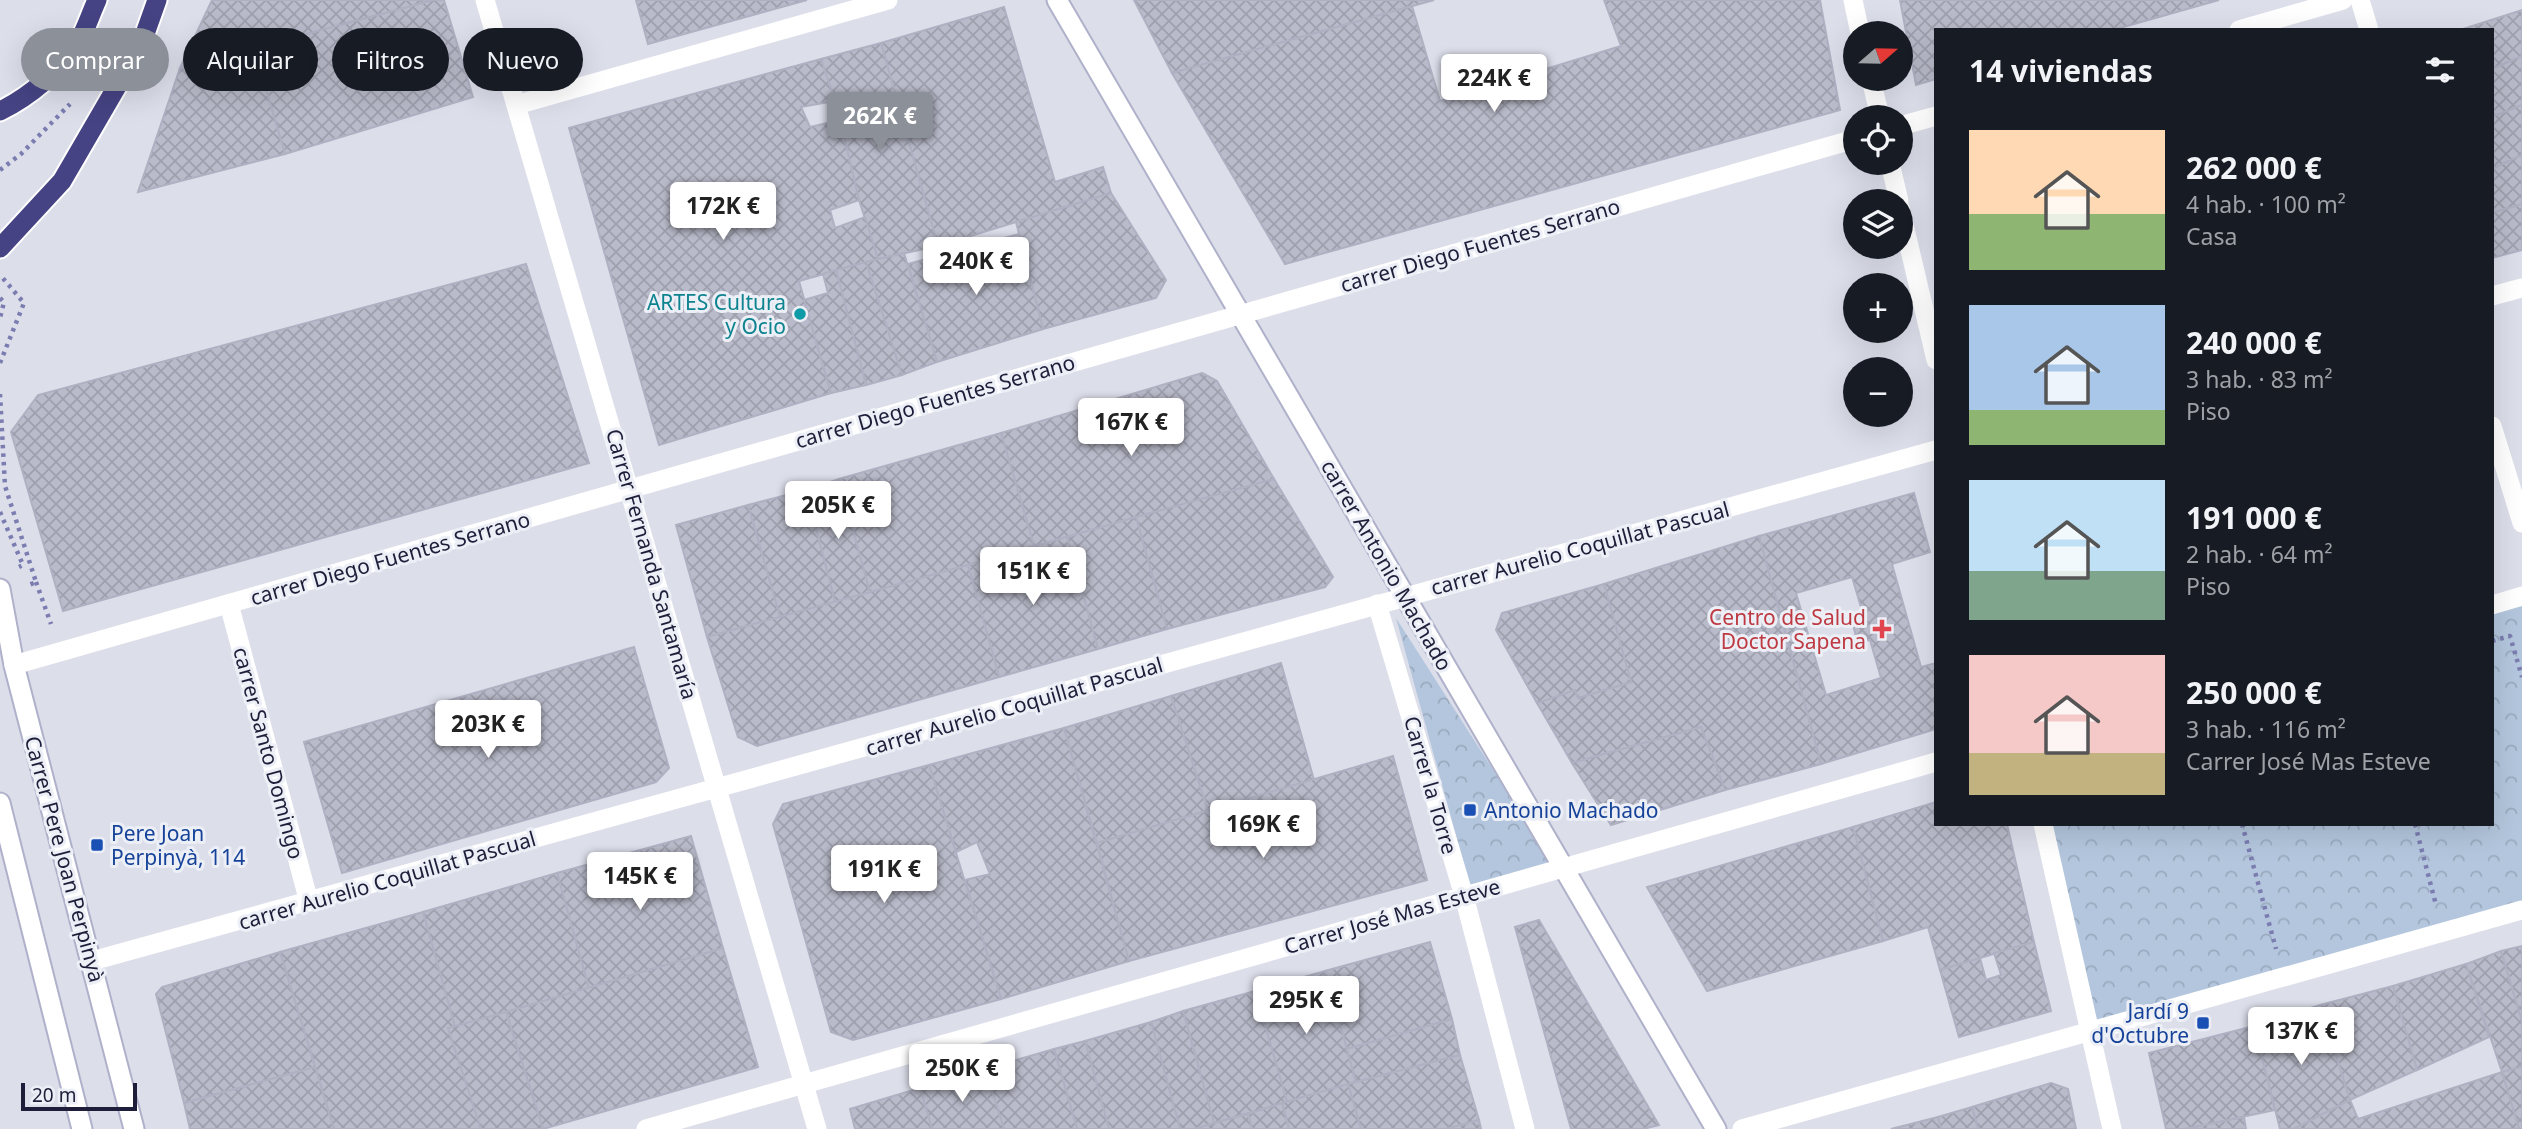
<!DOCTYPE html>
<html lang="es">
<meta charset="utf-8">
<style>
:root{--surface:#171b24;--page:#20242c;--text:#f1f3f6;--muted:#9ea1a6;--accent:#8c9099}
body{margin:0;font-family:"Noto Sans",sans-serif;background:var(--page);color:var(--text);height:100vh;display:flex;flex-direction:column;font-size:26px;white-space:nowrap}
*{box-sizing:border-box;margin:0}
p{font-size:23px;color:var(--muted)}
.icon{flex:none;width:38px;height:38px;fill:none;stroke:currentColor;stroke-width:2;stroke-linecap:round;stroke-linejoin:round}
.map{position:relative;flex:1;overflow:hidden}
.side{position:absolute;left:1934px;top:28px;width:560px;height:798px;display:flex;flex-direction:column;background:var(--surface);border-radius:0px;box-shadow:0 7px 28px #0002}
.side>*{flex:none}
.hud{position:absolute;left:21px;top:28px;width:665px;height:63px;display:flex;gap:14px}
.needle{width:46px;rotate:70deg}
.controls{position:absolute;left:1843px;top:21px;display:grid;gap:14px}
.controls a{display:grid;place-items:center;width:70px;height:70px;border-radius:50%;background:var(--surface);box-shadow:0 7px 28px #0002;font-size:35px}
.scale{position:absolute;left:21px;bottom:18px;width:116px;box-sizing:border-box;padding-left:7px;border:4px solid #1e1e3a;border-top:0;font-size:19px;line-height:24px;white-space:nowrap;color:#1e1e3a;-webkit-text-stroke:5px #edeff6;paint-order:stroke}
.price{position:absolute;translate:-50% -60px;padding:0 16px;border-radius:7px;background:#fff;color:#222;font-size:23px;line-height:46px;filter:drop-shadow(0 2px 4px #0008)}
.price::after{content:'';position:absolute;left:50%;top:42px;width:21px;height:16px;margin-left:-10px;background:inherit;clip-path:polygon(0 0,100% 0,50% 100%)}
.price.selected{background:var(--accent);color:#fff}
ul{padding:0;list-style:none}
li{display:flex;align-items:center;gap:21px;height:175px;padding:0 35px}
li span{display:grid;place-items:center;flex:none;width:196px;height:140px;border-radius:0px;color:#555}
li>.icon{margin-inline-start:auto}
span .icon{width:84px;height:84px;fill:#fffc;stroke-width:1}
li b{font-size:30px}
h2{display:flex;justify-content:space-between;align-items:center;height:84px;padding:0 35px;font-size:30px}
.tag{padding:0 24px;border-radius:32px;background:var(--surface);box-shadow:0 7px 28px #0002;font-size:24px;line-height:63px}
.tag.selected{background:var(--accent);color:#fff}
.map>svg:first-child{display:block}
.forest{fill:url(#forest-crowns)}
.building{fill:url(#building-cross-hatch);stroke:#afb1c3;stroke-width:2;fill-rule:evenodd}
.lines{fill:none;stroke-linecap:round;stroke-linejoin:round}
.secondary-casing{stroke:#afb1ca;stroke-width:23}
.trunk-casing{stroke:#fff;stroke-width:23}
.path{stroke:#7b7cb0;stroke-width:4.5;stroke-dasharray:3.5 5;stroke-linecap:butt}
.pedestrian{stroke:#fff;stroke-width:19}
.minor{stroke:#fff;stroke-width:19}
.tertiary{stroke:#fff;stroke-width:19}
.secondary{stroke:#fff;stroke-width:19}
.trunk{stroke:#464384;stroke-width:19}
.culture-dot{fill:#0f9aa8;stroke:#edeff6;stroke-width:2.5}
.health-dot{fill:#e0444e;stroke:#edeff6;stroke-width:2.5}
.transit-dot{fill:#1a4fb4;stroke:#edeff6;stroke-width:2.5}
.labels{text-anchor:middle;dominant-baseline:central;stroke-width:6;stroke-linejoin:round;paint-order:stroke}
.street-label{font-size:21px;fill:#1e1e3a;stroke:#edeff6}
.culture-label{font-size:21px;fill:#0d838f;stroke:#edeff6;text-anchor:end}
.health-label{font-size:21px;fill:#be3a42;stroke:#edeff6;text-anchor:end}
.transit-label{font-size:21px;fill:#164399;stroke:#edeff6;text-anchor:start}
</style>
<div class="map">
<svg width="2522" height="1129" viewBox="0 0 2522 1129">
<defs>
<pattern id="forest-crowns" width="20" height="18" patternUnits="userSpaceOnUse" patternTransform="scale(1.75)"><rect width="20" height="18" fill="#b3c6dd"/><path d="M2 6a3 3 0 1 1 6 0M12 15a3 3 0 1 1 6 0" fill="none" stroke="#9aaabe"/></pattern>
<pattern id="building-cross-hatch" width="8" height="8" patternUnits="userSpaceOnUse" patternTransform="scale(1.75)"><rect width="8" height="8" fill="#b9bbca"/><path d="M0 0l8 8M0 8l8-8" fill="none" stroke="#9fa0ae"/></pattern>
</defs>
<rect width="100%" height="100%" fill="#dcdeea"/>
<!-- forest -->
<g class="forest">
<polygon points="2522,596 2522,910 2090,1031 2043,824 2492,824 2492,605"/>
<polygon points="1396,618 1552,862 1470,886"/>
</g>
<!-- building -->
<g class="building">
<polygon points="212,0 434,0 180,68"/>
<polygon points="434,0 444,0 473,97 285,154 262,76 299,65 291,38"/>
<polygon points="636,0 807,0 648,44"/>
<polygon points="1134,0 1434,0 1172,73"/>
<polygon points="1604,0 1820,0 1840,110 1285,264 1172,73 1412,6 1440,101 1621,46"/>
<polygon points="1900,0 2219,0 2113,30 1936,30 1936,79 1916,85"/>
<polygon points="1004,7 1055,182 1103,167 1111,193 938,246 881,43"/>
<polygon points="2522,10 2522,56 2492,69 2492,30 2460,30"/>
<polygon points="291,38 299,65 262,76 285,154 138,192 180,68"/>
<polygon points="881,43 938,246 878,259 859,200 840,120 821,59"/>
<polygon points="2522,56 2522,105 2492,117 2492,69"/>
<polygon points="821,59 835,101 801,107 810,127 840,120 859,200 830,210 835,228 865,217 878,259 799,281 831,393 659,445 569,128"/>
<polygon points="2522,105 2522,155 2492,169 2492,117"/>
<polygon points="2522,155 2522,204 2492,213 2492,169"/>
<polygon points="1111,193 1166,280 1156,298 1043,329 1016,222"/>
<polygon points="2522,204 2522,250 2492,258 2492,213"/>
<polygon points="1019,234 1043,329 937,362 908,264"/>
<polygon points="904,253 937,362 902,375 866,262"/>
<polygon points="866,262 902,375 866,385 836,270"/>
<polygon points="526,264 589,463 63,611 11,432 38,395"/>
<polygon points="836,270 866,385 831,393 804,300 828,293 823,274"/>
<polygon points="1202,373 1217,381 1274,479 1034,546 1001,433"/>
<polygon points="1001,433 1034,546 870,593 839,479"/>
<polygon points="839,479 870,593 835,602 806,490"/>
<polygon points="1274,479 1333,577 1325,587 1167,629 1136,517"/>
<polygon points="806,490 835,602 780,617 748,505"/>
<path d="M 1914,493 L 1930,552 L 1892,564 L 1921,667 L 1936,663 L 1936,729 L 1821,764 L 1759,536 ZM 1852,577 L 1863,614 L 1851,618 L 1858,643 L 1870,640 L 1881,678 L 1826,695 L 1796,593 Z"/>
<polygon points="748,505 780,617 707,637 676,525"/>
<polygon points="1136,517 1167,629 1098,649 1067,537"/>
<polygon points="1759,536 1821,764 1725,790 1701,727 1572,763 1537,703 1575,690 1578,698 1631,682 1604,584"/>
<polygon points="1067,537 1098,649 999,677 968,565"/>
<polygon points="968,565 999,677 757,746 738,737 707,637"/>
<polygon points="1604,584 1631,682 1578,698 1575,690 1537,703 1496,630 1502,613"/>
<polygon points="634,647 669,768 656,782 342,873 304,742"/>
<polygon points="1281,663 1314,780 1208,811 1171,696"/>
<polygon points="1171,696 1208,811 1097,843 1064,728"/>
<polygon points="1701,727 1725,790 1611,825 1572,763"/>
<polygon points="1064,728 1129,961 1001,999 965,880 990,874 977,842 956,852 929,765"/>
<polygon points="1393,756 1427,880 1129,961 1097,843"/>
<polygon points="929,765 1001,999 853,1040 831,1032 773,824 783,804"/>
<polygon points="1936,802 1936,824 2007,824 2034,942 1940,970 1928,927 1883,941 1853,827"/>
<polygon points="1853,827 1883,941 1707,991 1647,887"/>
<polygon points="691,836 723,948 589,989 557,873"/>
<polygon points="557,873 589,989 455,1027 423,912"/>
<polygon points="423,912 455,1027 448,1028 481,1129 334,1129 280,952"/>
<polygon points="1539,920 1659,1125 1643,1129 1571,1129 1515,927"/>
<polygon points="1430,942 1452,1019 1347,1049 1325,971"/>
<polygon points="2034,942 2051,1011 1959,1037 1940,970 1980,958 1986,980 2001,975 1994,953"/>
<polygon points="2522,946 2522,1022 2501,951"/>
<polygon points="723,948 758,1067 543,1129 506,1012"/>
<polygon points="2501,951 2522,1022 2522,1067 2502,1072 2466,964"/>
<polygon points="280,952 315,1067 184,1103 156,994 162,987"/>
<polygon points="2466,964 2489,1037 2417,1070 2393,986"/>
<polygon points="1325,971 1356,1082 1287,1102 1255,991"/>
<polygon points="2393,986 2417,1070 2350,1100 2320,1005"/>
<polygon points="1255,991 1287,1102 1214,1123 1183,1011"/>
<polygon points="2320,1005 2350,1100 2294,1129 2280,1129 2254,1026"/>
<polygon points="1183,1011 1214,1123 1195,1129 1180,1129 1151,1022"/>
<polygon points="506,1012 543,1129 481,1129 448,1028"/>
<polygon points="1452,1019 1460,1055 1356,1082 1347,1049"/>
<polygon points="1151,1022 1180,1129 1109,1129 1085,1041"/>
<polygon points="2254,1026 2275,1110 2185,1129 2166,1129 2149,1053"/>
<polygon points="1085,1041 1109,1129 1077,1129 1054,1049"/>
<polygon points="1054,1049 1077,1129 1004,1129 985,1069"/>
<polygon points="1460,1055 1479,1120 1446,1129 1361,1129 1348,1084"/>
<polygon points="315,1067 334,1129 190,1129 184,1103"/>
<polygon points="2522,1067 2522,1129 2519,1129 2502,1072"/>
<polygon points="985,1069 1004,1129 932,1129 920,1088"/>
<polygon points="2502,1072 2519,1129 2294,1129 2350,1100 2358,1119"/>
<polygon points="2051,1083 2068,1089 2076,1129 1978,1129 1972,1107"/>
<polygon points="1348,1084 1361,1129 1289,1129 1282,1103"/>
<polygon points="920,1088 932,1129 855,1129 850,1109"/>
<polygon points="1282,1103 1289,1129 1252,1129 1248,1114"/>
<polygon points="1972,1107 1978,1129 1941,1129 1938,1117"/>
<polygon points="1248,1114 1252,1129 1195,1129 1214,1123"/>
<polygon points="1938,1117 1941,1129 1891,1129"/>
<polygon points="2244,1117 2246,1129 2185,1129"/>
<polygon points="1479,1120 1481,1129 1446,1129"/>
</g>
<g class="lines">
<defs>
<g id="secondary">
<polyline points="1057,0 1716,1129"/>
<polyline points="0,589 14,665 134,1129"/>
<polyline points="0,803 82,1129"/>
</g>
<g id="trunk">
<path d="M 0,111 C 29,97 62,70 79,41 C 86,29 91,13 97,0"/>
<polyline points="0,248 62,181 141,45 157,0"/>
</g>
</defs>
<!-- secondary casing -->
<use href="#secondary" class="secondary-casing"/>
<!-- trunk casing -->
<use href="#trunk" class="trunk-casing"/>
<!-- path -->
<g class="path">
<polyline points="0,170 21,154 70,104"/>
<polyline points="0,298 4,302 0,318"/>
<polyline points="0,363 24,303 1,276"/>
<polyline points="0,394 5,486 36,582 29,585"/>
<polyline points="0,512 23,565 19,567"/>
<polyline points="36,582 51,624"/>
<polyline points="2492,641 2510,636 2522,677"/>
<polyline points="2242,824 2276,949"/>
<polyline points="2415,824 2436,905"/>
</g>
<!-- pedestrian -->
<polyline class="pedestrian" points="1377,604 1464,896"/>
<!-- minor -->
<g class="minor">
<polyline points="485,0 817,1129"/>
<polyline points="1853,0 1860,33"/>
<polyline points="2239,30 2343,0"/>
<polyline points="1871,79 1880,117"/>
<polyline points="516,105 888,0"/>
<polyline points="1900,126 1936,116"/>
<polyline points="1890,163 1899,201"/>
<polyline points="1900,208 1936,360"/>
<polyline points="2492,296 2522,288"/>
<polyline points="229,604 309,902"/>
<polyline points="2492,605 2522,596"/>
<polyline points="14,665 1855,139"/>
<polyline points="2043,824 2112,1129"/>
<polyline points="1464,896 1525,1129"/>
<polyline points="92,961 1936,450"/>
<polyline points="646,1129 1936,762"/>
<polyline points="1742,1129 2522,910"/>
</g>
<!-- tertiary -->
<g class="tertiary">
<polyline points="2360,0 2369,30"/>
<polyline points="2492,426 2522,523"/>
</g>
<!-- secondary -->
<use href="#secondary" class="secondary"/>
<!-- trunk -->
<use href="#trunk" class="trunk"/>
</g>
<!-- markers -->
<circle class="culture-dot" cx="800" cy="314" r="7"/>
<path class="health-dot" d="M1878.5 618.5h7v7h7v7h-7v7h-7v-7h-7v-7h7z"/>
<g class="transit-dot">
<rect x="1463" y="803" width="14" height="14" rx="3.5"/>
<rect x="90" y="838" width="14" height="14" rx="3.5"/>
<rect x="2196" y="1016" width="14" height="14" rx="3.5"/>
</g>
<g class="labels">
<!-- street labels -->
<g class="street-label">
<text transform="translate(1480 245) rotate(-16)">carrer Diego Fuentes Serrano</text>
<text transform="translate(935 401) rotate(-16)">carrer Diego Fuentes Serrano</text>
<text transform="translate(1580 548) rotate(-15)">carrer Aurelio Coquillat Pascual</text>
<text transform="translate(390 558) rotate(-16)">carrer Diego Fuentes Serrano</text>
<text transform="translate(652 564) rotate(74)">Carrer Fernanda Santamaría</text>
<text transform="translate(1387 565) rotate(60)">carrer Antonio Machado</text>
<text transform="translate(1014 706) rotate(-16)">carrer Aurelio Coquillat Pascual</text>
<text transform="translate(269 753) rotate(75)">carrer Santo Domingo</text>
<text transform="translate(1431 785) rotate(74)">Carrer la Torre</text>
<text transform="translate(65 859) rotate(75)">Carrer Pere Joan Perpinyà</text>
<text transform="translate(387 880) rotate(-16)">carrer Aurelio Coquillat Pascual</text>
<text transform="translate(1392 916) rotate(-16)">Carrer José Mas Esteve</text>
</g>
<!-- culture labels -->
<g class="culture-label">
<text x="786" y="302">ARTES Cultura<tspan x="786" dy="24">y Ocio</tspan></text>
</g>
<!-- health labels -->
<g class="health-label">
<text x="1866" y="617">Centro de Salud<tspan x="1866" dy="24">Doctor Sapena</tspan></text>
</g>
<!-- transit labels -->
<g class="transit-label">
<text x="1484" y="810">Antonio Machado</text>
<text x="111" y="833">Pere Joan<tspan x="111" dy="24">Perpinyà, 114</tspan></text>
<text x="2189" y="1011" text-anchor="end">Jardí 9<tspan x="2189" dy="24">d'Octubre</tspan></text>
</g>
</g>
</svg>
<div class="controls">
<a><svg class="needle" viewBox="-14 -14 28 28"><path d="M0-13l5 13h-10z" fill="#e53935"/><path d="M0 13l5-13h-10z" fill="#9ea1a6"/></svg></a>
<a><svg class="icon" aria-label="locate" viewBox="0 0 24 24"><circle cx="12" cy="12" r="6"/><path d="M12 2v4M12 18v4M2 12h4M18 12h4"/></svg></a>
<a><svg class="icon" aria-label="layers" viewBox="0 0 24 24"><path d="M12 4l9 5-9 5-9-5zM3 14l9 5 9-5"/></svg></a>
<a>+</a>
<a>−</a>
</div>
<div class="scale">20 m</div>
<b class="price" style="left:1494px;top:114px">224K €</b>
<b class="price selected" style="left:880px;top:152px">262K €</b>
<b class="price" style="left:723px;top:242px">172K €</b>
<b class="price" style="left:976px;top:297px">240K €</b>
<b class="price" style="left:1131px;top:458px">167K €</b>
<b class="price" style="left:838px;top:541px">205K €</b>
<b class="price" style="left:1033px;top:607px">151K €</b>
<b class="price" style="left:488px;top:760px">203K €</b>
<b class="price" style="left:1263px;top:860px">169K €</b>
<b class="price" style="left:884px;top:905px">191K €</b>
<b class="price" style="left:640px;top:912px">145K €</b>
<b class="price" style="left:1306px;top:1036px">295K €</b>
<b class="price" style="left:2301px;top:1067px">137K €</b>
<b class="price" style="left:962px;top:1104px">250K €</b>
<div class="hud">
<a class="tag selected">Comprar</a>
<a class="tag">Alquilar</a>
<a class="tag">Filtros</a>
<a class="tag">Nuevo</a>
</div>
<section class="side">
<h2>14 viviendas<svg class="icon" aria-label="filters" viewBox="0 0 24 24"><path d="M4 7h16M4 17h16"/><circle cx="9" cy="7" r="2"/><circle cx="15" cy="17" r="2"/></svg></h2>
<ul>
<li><span style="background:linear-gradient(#ffd9b3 60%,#8fb573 0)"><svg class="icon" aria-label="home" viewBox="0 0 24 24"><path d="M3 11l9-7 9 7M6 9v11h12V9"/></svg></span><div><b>262 000 €</b><p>4 hab. · 100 m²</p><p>Casa</p></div></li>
<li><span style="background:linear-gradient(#a9c7e8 75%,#8fb573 0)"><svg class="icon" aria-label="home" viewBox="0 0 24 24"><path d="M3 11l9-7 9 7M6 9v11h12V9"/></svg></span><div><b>240 000 €</b><p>3 hab. · 83 m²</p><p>Piso</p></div></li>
<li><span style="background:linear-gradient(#bfe0f5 65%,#7fa58c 0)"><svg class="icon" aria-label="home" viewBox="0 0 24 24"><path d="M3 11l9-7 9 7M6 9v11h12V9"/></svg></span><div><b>191 000 €</b><p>2 hab. · 64 m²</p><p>Piso</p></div></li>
<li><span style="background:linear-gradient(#f6c9c9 70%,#c2b280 0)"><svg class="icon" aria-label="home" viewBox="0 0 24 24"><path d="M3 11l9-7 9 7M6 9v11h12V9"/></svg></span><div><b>250 000 €</b><p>3 hab. · 116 m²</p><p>Carrer José Mas Esteve</p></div></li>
</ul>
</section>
</div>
